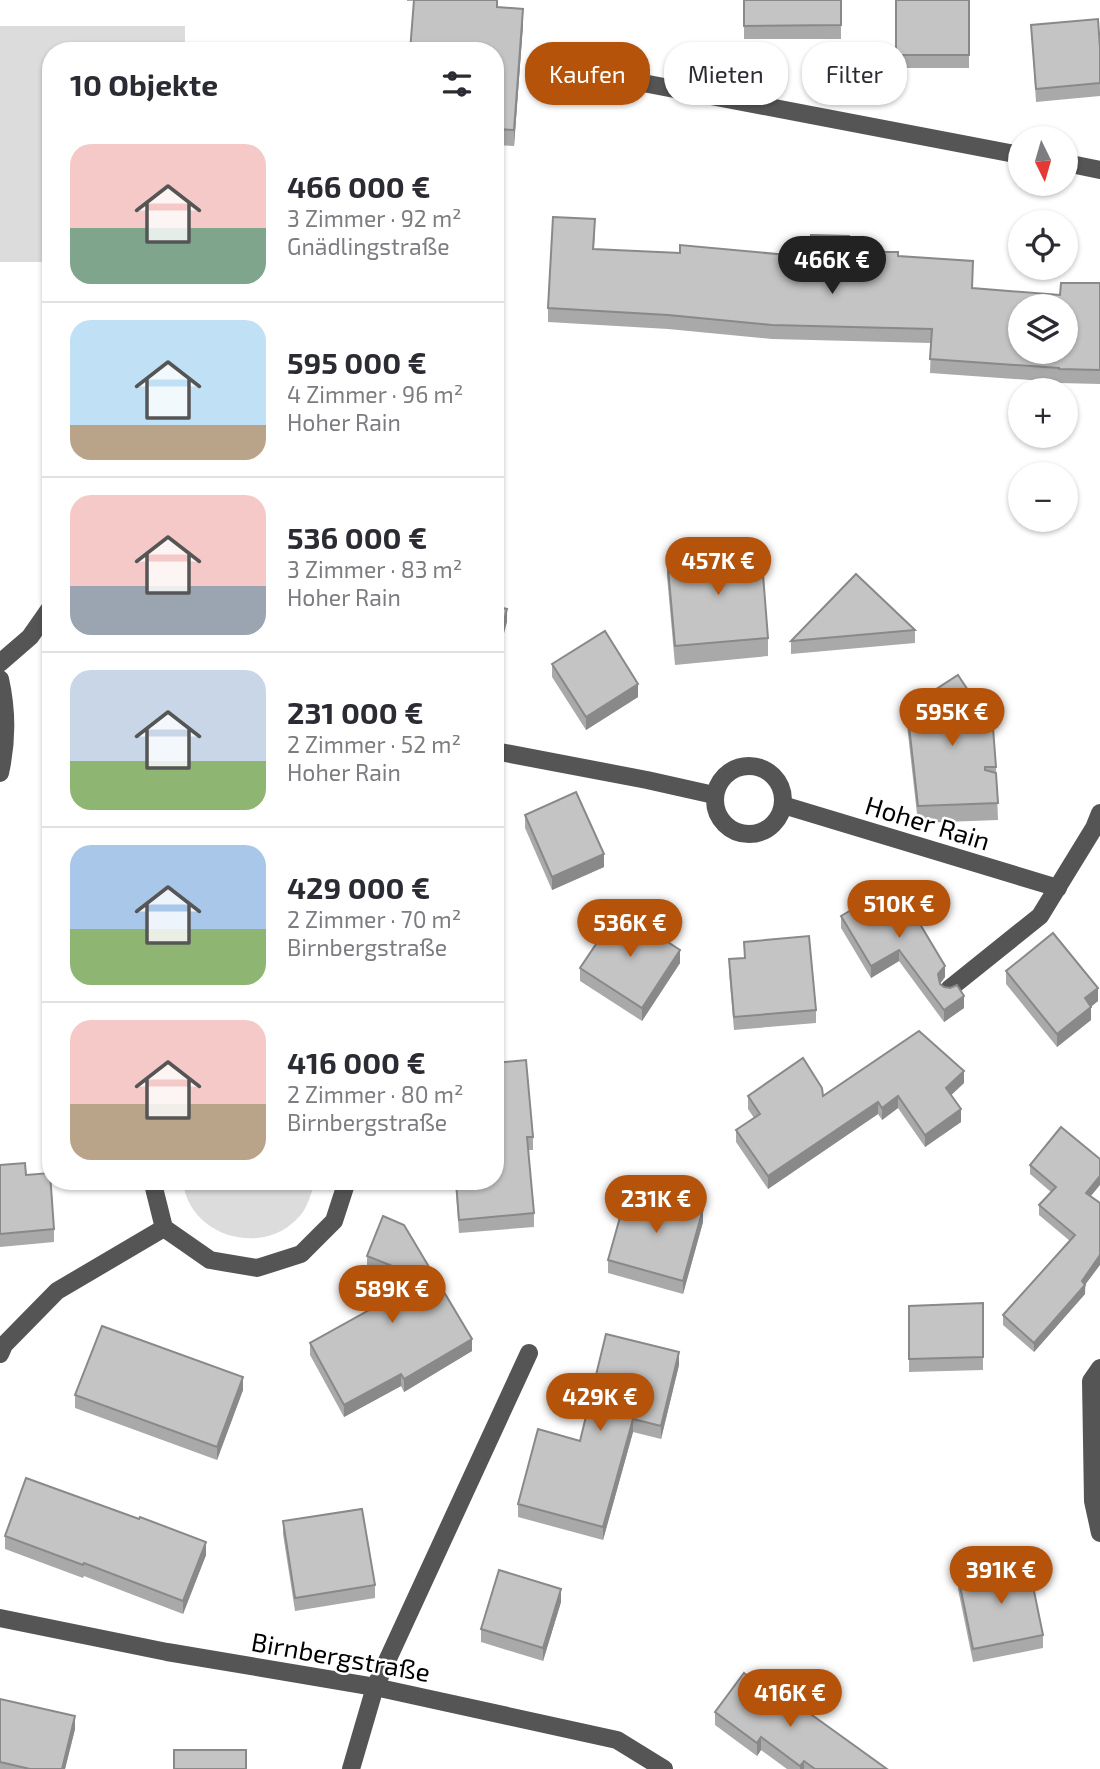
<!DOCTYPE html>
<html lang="de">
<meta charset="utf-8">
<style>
:root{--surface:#fff;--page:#f7f7f7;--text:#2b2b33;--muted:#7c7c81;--line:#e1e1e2;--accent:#b45309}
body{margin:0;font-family:"Exo 2",sans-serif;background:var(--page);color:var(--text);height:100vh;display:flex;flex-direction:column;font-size:26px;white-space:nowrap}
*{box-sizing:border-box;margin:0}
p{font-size:23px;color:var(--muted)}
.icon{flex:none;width:38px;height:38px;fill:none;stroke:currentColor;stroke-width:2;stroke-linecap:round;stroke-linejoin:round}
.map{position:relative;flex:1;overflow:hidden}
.side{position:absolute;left:42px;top:42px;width:462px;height:1148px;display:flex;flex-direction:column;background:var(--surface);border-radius:28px;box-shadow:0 2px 5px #0004}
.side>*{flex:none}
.banner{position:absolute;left:525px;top:42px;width:469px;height:63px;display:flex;gap:14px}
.needle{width:46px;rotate:175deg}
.controls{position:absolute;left:1008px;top:126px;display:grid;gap:14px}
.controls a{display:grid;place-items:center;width:70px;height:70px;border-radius:50%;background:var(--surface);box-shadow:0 2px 5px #0004;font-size:35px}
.price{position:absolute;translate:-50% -60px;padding:0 16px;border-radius:24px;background:var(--accent);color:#fff;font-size:23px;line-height:46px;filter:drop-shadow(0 2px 4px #0008)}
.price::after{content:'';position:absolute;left:50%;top:42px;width:21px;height:16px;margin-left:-10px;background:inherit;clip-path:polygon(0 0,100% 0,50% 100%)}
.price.on{background:#222;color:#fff}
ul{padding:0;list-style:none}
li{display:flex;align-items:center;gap:21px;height:175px;padding:0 28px}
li+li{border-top:2px solid var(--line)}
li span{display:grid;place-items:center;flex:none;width:196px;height:140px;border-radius:21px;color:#555}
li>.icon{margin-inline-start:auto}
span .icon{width:84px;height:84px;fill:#fffc;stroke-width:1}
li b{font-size:30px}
h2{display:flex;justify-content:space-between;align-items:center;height:84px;padding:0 28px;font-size:30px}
.chip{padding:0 24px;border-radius:28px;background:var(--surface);box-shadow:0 2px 5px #0004;font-size:24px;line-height:63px}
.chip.on{background:var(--accent);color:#fff}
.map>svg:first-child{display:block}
.green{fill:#dcdcdc}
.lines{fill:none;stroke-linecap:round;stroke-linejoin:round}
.minor{stroke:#555;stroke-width:18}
.wall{fill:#a9a9a9}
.shaded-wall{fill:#898989}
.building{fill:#c4c4c4;stroke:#898989;stroke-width:2;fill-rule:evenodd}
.labels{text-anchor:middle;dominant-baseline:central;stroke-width:5;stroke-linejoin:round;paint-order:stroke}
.street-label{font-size:26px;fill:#000;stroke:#fff}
</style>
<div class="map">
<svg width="1100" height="1769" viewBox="0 0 1100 1769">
<rect width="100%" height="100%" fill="#fff"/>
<!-- green -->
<g class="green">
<polygon points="0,26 185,26 185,51 51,51 51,262 0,262"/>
<path d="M 183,1181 L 315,1181 C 311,1195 307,1210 296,1220 C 259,1257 188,1235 183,1181 Z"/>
</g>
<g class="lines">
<!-- minor -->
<g class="minor">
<polyline points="617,78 1020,155"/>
<polyline points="1066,163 1100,170"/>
<polyline points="0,663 30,637 51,607"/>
<path d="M 0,679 C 7,710 7,742 0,773"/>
<polyline points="495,751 647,780 714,795"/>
<circle cx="749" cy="800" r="34"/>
<polyline points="783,805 1058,888"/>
<polyline points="949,989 1040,916 1094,828 1100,813"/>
<polyline points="154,1181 154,1188 164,1228 210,1260 257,1268 301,1254 334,1221 347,1181"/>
<polyline points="0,1354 4,1345 57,1291 164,1228"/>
<polyline points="1100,1368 1091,1381 1093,1501 1100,1533"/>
<polyline points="0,1618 167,1652 375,1687 617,1740 664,1769"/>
<polyline points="351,1769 375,1687 529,1353"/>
</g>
</g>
<!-- wall -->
<g class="wall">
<polygon points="407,0 497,0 497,7 523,25 514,146 495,145 495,51 414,1 407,1"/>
<rect x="744" y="0" width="97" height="39"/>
<rect x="896" y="0" width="73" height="68"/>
<polygon points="1031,25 1100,48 1100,96 1036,102"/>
<polygon points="595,233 594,249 680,253 809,257 849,252 898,256 973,276 972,288 1060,295 1100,283 1100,384 1059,383 1059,382 930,373 931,343 772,339 668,329 548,322 548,308"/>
<polygon points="667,557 768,638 768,656 675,665 667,576"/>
<polygon points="915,630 915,643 791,654 791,641"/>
<polygon points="552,664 638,697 586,730 552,677"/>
<polygon points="907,708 996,767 998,820 918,823 907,725"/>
<polygon points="525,815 604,867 552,890 525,828"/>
<polygon points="841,916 945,977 940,984 964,1008 944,1022 899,961 871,978 841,928"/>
<polygon points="744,942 816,1010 816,1023 734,1030 729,972 729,959 744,958"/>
<polygon points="680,963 642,1021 580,981 580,968"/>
<polygon points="1006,971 1098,1001 1091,1006 1091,1020 1057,1047 1006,984"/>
<polygon points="51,1040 51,1067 45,1065 45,1052"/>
<polygon points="526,1060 533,1137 533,1150 528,1150 534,1213 534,1227 459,1233 455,1181 495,1181"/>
<polygon points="964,1083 951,1095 961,1122 925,1147 898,1108 882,1120 878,1114 768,1189 736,1142 736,1130 754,1118 748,1109 748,1096 823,1096"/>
<polygon points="0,1165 26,1175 54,1229 54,1242 0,1247"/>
<polygon points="1030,1165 1091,1196 1085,1294 1034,1352 1003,1325 1003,1315 1070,1241 1039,1215 1039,1205 1051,1192 1030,1174"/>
<polygon points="383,1216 472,1351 404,1392 401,1386 344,1417 310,1355 310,1343 412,1286 367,1268 367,1256"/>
<polygon points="703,1222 683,1294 608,1273 608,1260"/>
<polygon points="983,1303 983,1370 909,1372 909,1306"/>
<polygon points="679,1365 661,1439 633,1432 603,1540 518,1517 518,1504 580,1441"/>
<polygon points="243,1390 217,1460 75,1408 75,1395"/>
<polygon points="283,1521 375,1585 375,1598 295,1611 283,1534"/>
<polygon points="5,1536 206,1555 183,1614 84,1576 83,1578 5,1549"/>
<polygon points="958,1576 1043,1635 1043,1648 973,1662 958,1589"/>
<polygon points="561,1602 543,1661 481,1642 481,1629"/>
<polygon points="0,1699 75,1729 65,1769 0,1769"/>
<polygon points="783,1702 887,1769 787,1769 761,1750 757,1756 715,1725 715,1712"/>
</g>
<!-- shaded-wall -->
<g class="shaded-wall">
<polygon points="523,9 523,25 514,146 514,130"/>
<polygon points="507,609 507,622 495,668 495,655"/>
<polygon points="638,684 638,697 586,730 586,717"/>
<polygon points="604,854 604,867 552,890 552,877"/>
<polygon points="680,950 680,963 642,1021 642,1008"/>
<polygon points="899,950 899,961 871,978 871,966"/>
<polygon points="945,966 945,977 938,986 938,974"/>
<polygon points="1098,988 1098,1001 1085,1012 1085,998"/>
<polygon points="964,996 964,1008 944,1022 944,1010"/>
<polygon points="1091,1007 1091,1020 1057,1047 1057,1034"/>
<polygon points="964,1071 964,1083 946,1100 946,1088"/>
<polygon points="898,1096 898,1108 882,1120 882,1108"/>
<polygon points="878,1102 878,1114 768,1189 768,1176"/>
<polygon points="961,1109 961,1122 925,1147 925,1135"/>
<polygon points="1100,1176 1100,1185 1086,1202 1086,1193"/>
<polygon points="703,1209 703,1222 683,1294 683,1281"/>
<polygon points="1100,1255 1100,1265 1085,1285 1085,1294 1034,1352 1034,1343"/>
<polygon points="472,1339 472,1351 404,1392 404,1379"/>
<polygon points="679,1352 679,1365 661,1439 661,1426"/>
<polygon points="401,1374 401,1386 344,1417 344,1405"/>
<polygon points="243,1377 243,1390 217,1460 217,1447"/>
<polygon points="633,1419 633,1432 603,1540 603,1527"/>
<polygon points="206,1542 206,1555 183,1614 183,1601"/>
<polygon points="561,1589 561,1602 543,1661 543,1648"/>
<polygon points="75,1716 75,1729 65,1769 62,1769"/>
<polygon points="761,1737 761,1750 757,1756 757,1743"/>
<polygon points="804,1761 804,1769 800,1769 800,1766"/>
</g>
<!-- building -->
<g class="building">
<polygon points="414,0 497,0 497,7 523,9 514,130 495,129 495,51 410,51"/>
<polygon points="744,0 841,0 841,25 744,26"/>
<rect x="896" y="0" width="73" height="55"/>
<polygon points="1098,19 1100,48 1100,83 1036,89 1031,25"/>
<path d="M 553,217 L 595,219 L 593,249 L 680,253 L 680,245 L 809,257 L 811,235 L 849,236 L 848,252 L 898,252 L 898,256 L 973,261 L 972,288 L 1060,295 L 1061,283 L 1100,283 L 1100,370 L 1059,369 L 1059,368 L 930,359 L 932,329 L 772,325 L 668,315 L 548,308 ZM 1020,306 L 1066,306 L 1066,352 L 1020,352 Z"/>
<polygon points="761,549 768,638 675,646 667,557"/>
<polygon points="856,574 915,630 791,641"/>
<polygon points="495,606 507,609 495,655"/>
<polygon points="605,631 638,684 586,717 552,664"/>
<polygon points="958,675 993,728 996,767 985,767 985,770 996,773 998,803 918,806 907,708"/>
<polygon points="576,792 604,854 552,877 525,815"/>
<polygon points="896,884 945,966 938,974 940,984 944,987 950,988 957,985 964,996 944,1010 899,950 871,966 841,916"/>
<polygon points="619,910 680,950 642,1008 580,968"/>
<polygon points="1053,933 1098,988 1085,998 1091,1007 1057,1034 1006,971"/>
<polygon points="809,936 816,1010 734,1017 729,959 745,958 744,942"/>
<polygon points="919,1031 964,1071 946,1088 961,1109 925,1135 898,1096 882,1108 878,1102 768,1176 736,1130 760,1114 748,1096 803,1058 822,1088 823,1096"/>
<polygon points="51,1040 51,1054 45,1052"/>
<polygon points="526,1060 533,1137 527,1137 534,1213 459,1220 456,1181 495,1181 495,1063"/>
<polygon points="1061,1127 1100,1159 1100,1176 1086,1193 1100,1203 1100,1255 1082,1281 1085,1285 1034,1343 1003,1315 1075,1235 1039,1205 1056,1187 1030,1165"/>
<polygon points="25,1163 26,1175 50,1173 54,1229 0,1234 0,1165"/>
<polygon points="628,1189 703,1209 683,1281 608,1260"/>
<polygon points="383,1216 404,1225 472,1339 404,1379 401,1374 344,1405 310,1343 425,1279 367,1256"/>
<polygon points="983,1303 983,1357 909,1359 909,1306"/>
<polygon points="102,1326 243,1377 217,1447 75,1395"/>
<polygon points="606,1334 679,1352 661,1426 633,1419 603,1527 518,1504 538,1429 580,1441"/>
<polygon points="26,1478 139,1519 140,1517 206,1542 183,1601 84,1563 83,1565 5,1536"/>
<polygon points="362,1509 375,1585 295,1598 283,1521"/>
<polygon points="1028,1562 1043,1635 973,1649 958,1576"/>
<polygon points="499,1570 561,1589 543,1648 481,1629"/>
<polygon points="744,1673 783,1702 787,1697 887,1769 815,1769 804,1761 800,1766 761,1737 757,1743 715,1712"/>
<polygon points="0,1699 75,1716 62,1769 30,1769 0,1762"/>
<rect x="174" y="1750" width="72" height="19"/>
</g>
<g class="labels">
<!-- street labels -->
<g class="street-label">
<text transform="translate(928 822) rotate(17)">Hoher Rain</text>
<text transform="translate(341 1656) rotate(10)">Birnbergstraße</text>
</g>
</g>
</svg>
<div class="controls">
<a><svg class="needle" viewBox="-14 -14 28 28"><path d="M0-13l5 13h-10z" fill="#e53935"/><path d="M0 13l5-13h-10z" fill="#7c7c81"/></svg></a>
<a><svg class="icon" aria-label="locate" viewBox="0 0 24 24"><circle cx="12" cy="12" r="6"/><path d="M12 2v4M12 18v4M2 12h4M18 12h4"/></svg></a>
<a><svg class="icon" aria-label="layers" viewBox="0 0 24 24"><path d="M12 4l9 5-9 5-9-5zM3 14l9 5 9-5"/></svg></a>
<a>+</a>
<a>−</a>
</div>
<b class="price on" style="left:832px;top:296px">466K €</b>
<b class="price" style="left:718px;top:597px">457K €</b>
<b class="price" style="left:952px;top:748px">595K €</b>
<b class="price" style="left:899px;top:940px">510K €</b>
<b class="price" style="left:630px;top:959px">536K €</b>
<b class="price" style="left:656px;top:1235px">231K €</b>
<b class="price" style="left:392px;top:1325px">589K €</b>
<b class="price" style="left:600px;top:1433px">429K €</b>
<b class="price" style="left:1001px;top:1606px">391K €</b>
<b class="price" style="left:790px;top:1729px">416K €</b>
<div class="banner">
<a class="chip on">Kaufen</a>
<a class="chip">Mieten</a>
<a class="chip">Filter</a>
</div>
<section class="side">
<h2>10 Objekte<svg class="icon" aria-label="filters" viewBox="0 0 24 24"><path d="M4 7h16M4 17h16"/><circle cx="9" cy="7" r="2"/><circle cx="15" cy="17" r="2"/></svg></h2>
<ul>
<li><span style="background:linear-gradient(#f6c9c9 60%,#7fa58c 0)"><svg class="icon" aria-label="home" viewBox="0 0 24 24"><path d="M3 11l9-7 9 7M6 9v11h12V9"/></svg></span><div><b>466 000 €</b><p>3 Zimmer · 92 m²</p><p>Gnädlingstraße</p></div></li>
<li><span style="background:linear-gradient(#bfe0f5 75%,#b9a48a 0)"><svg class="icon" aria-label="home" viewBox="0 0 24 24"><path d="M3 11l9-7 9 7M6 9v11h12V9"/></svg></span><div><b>595 000 €</b><p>4 Zimmer · 96 m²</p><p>Hoher Rain</p></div></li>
<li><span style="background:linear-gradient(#f6c9c9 65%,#9aa5b1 0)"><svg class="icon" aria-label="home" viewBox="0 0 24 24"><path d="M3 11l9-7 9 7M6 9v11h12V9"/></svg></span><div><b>536 000 €</b><p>3 Zimmer · 83 m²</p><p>Hoher Rain</p></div></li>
<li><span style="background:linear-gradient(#c9d6e8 65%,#8fb573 0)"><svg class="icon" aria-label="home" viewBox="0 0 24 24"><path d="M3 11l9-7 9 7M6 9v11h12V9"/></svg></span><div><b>231 000 €</b><p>2 Zimmer · 52 m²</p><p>Hoher Rain</p></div></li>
<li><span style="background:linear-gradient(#a9c7e8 60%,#8fb573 0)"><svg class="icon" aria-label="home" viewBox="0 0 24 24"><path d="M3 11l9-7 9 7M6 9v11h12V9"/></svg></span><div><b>429 000 €</b><p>2 Zimmer · 70 m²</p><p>Birnbergstraße</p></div></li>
<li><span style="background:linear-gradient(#f6c9c9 60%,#b9a48a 0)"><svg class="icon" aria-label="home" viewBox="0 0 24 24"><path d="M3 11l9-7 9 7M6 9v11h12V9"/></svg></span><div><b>416 000 €</b><p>2 Zimmer · 80 m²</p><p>Birnbergstraße</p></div></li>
</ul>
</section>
</div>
